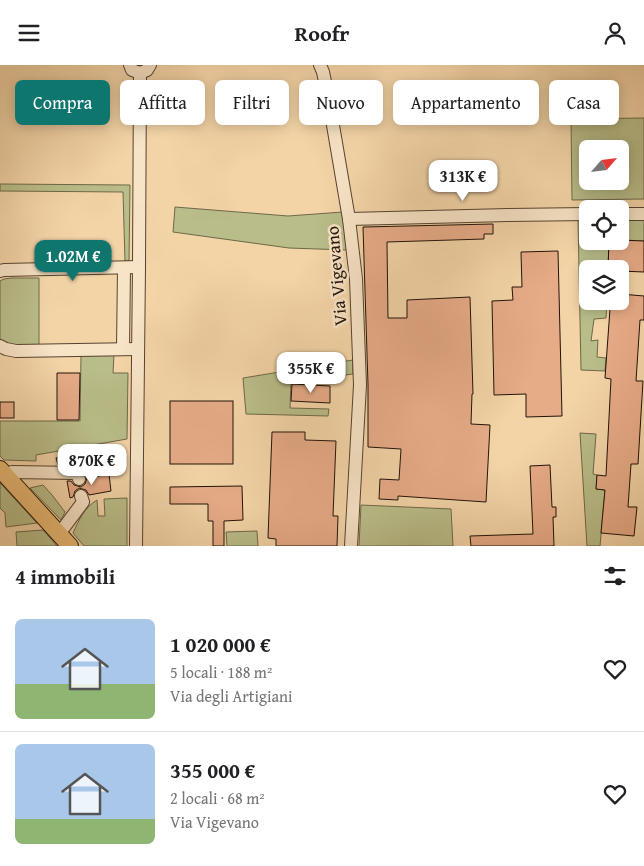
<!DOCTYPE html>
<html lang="it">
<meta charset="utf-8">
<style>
:root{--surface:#fff;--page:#f6f6f6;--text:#202124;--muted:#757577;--line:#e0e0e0;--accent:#0f766e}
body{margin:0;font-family:"Gentium Book Plus",serif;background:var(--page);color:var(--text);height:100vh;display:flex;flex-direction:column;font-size:19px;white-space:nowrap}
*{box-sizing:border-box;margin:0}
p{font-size:16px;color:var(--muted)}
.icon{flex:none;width:28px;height:28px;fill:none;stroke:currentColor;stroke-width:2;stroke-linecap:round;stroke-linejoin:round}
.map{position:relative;height:481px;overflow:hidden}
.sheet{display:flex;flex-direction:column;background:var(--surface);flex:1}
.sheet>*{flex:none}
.hud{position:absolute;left:15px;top:15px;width:615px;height:45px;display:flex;gap:10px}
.needle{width:32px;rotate:62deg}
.controls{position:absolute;left:579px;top:75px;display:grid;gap:10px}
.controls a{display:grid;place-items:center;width:50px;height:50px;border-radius:8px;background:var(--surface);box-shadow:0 2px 12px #0003;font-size:25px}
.price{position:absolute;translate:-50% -42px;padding:0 11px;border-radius:10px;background:#fff;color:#222;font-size:16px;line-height:32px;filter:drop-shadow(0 1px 2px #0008)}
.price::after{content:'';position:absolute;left:50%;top:30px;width:15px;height:11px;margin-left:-8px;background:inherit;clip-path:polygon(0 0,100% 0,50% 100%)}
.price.current{background:var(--accent);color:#fff}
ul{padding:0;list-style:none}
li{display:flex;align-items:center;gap:15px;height:125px;padding:0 15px}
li+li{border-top:1px solid var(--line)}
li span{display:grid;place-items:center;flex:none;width:140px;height:100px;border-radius:8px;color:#555}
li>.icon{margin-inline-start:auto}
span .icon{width:60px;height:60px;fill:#fffc;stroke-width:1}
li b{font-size:21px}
h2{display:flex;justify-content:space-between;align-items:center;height:60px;padding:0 15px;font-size:21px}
.tag{padding:0 18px;border-radius:8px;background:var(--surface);box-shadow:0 2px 12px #0003;font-size:18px;line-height:45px}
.tag.current{background:var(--accent);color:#fff}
header{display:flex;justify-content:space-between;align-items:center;height:65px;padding:0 15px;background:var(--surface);font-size:22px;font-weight:600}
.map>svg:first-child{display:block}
.green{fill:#b9bd89;stroke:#6e6848;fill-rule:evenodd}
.building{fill:#e6ab87;stroke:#221307}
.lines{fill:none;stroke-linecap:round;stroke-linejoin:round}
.minor-casing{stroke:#56432f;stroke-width:14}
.major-casing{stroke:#221307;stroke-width:18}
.minor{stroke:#f7e3c6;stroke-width:12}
.major{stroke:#eaba74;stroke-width:16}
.labels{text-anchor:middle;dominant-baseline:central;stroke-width:5;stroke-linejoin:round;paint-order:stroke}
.street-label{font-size:18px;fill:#221307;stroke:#f7e3c6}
</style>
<header><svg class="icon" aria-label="menu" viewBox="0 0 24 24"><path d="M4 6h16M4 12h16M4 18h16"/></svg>Roofr<svg class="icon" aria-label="person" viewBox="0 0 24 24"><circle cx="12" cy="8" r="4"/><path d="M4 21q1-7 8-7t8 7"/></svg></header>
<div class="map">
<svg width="644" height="481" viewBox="0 0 644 481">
<rect width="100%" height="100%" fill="#f3d4a7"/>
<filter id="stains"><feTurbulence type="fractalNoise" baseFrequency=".004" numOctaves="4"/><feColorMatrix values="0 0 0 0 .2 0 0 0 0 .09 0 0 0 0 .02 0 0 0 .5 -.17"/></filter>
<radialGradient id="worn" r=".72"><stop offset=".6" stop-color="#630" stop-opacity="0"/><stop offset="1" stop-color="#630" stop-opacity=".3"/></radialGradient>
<!-- green -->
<g class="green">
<path d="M 644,53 L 644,134 L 572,135 L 571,54 ZM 588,84 L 620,84 L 620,116 L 588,116 Z"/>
<polygon points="0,119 130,120 129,196 125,196 123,127 0,126"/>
<polygon points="175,142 288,151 343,147 347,185 289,183 173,167"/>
<polygon points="578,155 587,155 588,176 609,176 608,204 588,204 588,236 607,236 606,253 594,254 591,276 598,275 597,292 606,293 605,306 581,305"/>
<polygon points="620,155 644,155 644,176 620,175"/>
<polygon points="11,213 39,213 39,280 12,280 0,275 0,216 4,214"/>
<polygon points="81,290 114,290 113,308 128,308 127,374 36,390 36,396 4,395 0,391 0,356 80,356"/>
<polygon points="353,295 353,309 291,317 290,343 329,344 328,351 246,349 243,313"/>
<polygon points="580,368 596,369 593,409 597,410 596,424 605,425 600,481 587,481"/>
<polygon points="0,418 37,458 6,462 5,448 0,443"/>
<polygon points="43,420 52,430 65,447 61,455 30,423"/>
<path d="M 127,433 L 127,481 L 84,481 L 73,468 C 79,455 84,443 97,435 L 98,451 L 105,451 L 104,434 Z"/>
<polygon points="361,440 451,444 453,481 359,481"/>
<polygon points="43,465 57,481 17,481 16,467"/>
<polygon points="257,466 258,481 227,481 226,467"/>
</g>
<!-- building -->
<g class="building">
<polygon points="493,159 493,169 484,169 484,174 387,177 388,253 407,253 407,235 470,232 473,329 472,329 471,359 490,360 486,437 398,431 398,435 379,434 380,414 399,415 401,384 368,382 368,320 363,162"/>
<polygon points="620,175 644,176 644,207 620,206 620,204 608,204 609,176 620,176"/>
<polygon points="558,186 562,351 526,352 526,329 494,330 492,236 513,235 512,222 522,222 521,187"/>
<polygon points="620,229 644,231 644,255 640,255 636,316 643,316 638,399 631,399 628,442 637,442 634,471 601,468 605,425 596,424 597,410 606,411 611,314 605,313 610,244 618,244"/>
<polygon points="57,308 80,308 79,355 57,355"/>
<polygon points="292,319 330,321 330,338 291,336"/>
<rect x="170" y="336" width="63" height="63"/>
<rect x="0" y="337" width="14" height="16"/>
<polygon points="272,367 305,367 305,375 336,376 333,451 338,451 337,481 276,481 276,474 268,473"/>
<polygon points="87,387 89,397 72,400 58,400 56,393"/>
<polygon points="550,400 552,442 556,442 556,452 553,452 554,481 471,481 470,471 533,469 530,401"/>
<polygon points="109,409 111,426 89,430 86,425 79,423 75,426 73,432 70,433 67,416 71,416 74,420 81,422 85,419 87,413"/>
<polygon points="242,421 243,455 224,456 224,481 213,481 213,456 208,456 208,439 170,439 170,422"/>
</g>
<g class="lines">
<defs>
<g id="minor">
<polyline points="130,0 132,5 140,8 147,5 150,0"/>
<polyline points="320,0 323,7 328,31 349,154 356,214 360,320 351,481"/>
<polyline points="620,149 644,149"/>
<polyline points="349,154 508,150 588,149"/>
<polyline points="0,206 4,205 139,202"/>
<polyline points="0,281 6,284 16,286 138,284"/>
<polyline points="123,284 124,203"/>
<polyline points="7,411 12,407 77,408 79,414"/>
<polyline points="59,469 83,437 81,431"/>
<polyline points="136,481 139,202 140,8"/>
</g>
<polyline id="major" points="0,404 70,481"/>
</defs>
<!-- minor casing -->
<use href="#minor" class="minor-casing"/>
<!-- major casing -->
<use href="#major" class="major-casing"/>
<!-- minor -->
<use href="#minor" class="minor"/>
<!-- major -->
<use href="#major" class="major"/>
</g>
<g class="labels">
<!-- street labels -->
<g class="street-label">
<text transform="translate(336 211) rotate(-95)">Via Vigevano</text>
</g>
</g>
<rect width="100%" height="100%" filter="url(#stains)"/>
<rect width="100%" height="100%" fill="url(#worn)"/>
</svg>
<div class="controls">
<a><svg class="needle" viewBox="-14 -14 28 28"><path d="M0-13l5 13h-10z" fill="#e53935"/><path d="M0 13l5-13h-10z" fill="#757577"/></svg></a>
<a><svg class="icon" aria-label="locate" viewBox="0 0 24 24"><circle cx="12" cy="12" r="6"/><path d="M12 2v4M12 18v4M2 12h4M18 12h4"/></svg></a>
<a><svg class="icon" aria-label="layers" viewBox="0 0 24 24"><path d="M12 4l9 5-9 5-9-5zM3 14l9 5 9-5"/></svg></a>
</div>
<b class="price" style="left:463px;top:137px">313K €</b>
<b class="price current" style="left:73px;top:217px">1.02M €</b>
<b class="price" style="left:311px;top:329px">355K €</b>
<b class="price" style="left:92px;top:421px">870K €</b>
<div class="hud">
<a class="tag current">Compra</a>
<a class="tag">Affitta</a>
<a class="tag">Filtri</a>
<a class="tag">Nuovo</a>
<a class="tag">Appartamento</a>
<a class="tag">Casa</a>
</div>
</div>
<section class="sheet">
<h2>4 immobili<svg class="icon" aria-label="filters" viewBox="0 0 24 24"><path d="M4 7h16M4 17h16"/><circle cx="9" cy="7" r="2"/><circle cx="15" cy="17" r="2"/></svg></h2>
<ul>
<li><span style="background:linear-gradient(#a9c7e8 65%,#8fb573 0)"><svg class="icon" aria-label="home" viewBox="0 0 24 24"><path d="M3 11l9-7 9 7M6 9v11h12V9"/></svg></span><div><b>1 020 000 €</b><p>5 locali · 188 m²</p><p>Via degli Artigiani</p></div><svg class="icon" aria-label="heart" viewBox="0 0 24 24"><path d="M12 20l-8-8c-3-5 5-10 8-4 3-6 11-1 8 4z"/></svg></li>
<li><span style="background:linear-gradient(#a9c7e8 75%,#8fb573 0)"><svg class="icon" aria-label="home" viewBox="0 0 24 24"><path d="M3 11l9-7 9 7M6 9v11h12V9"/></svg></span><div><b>355 000 €</b><p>2 locali · 68 m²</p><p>Via Vigevano</p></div><svg class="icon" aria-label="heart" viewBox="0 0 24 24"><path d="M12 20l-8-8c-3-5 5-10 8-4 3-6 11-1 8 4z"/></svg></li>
</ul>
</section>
